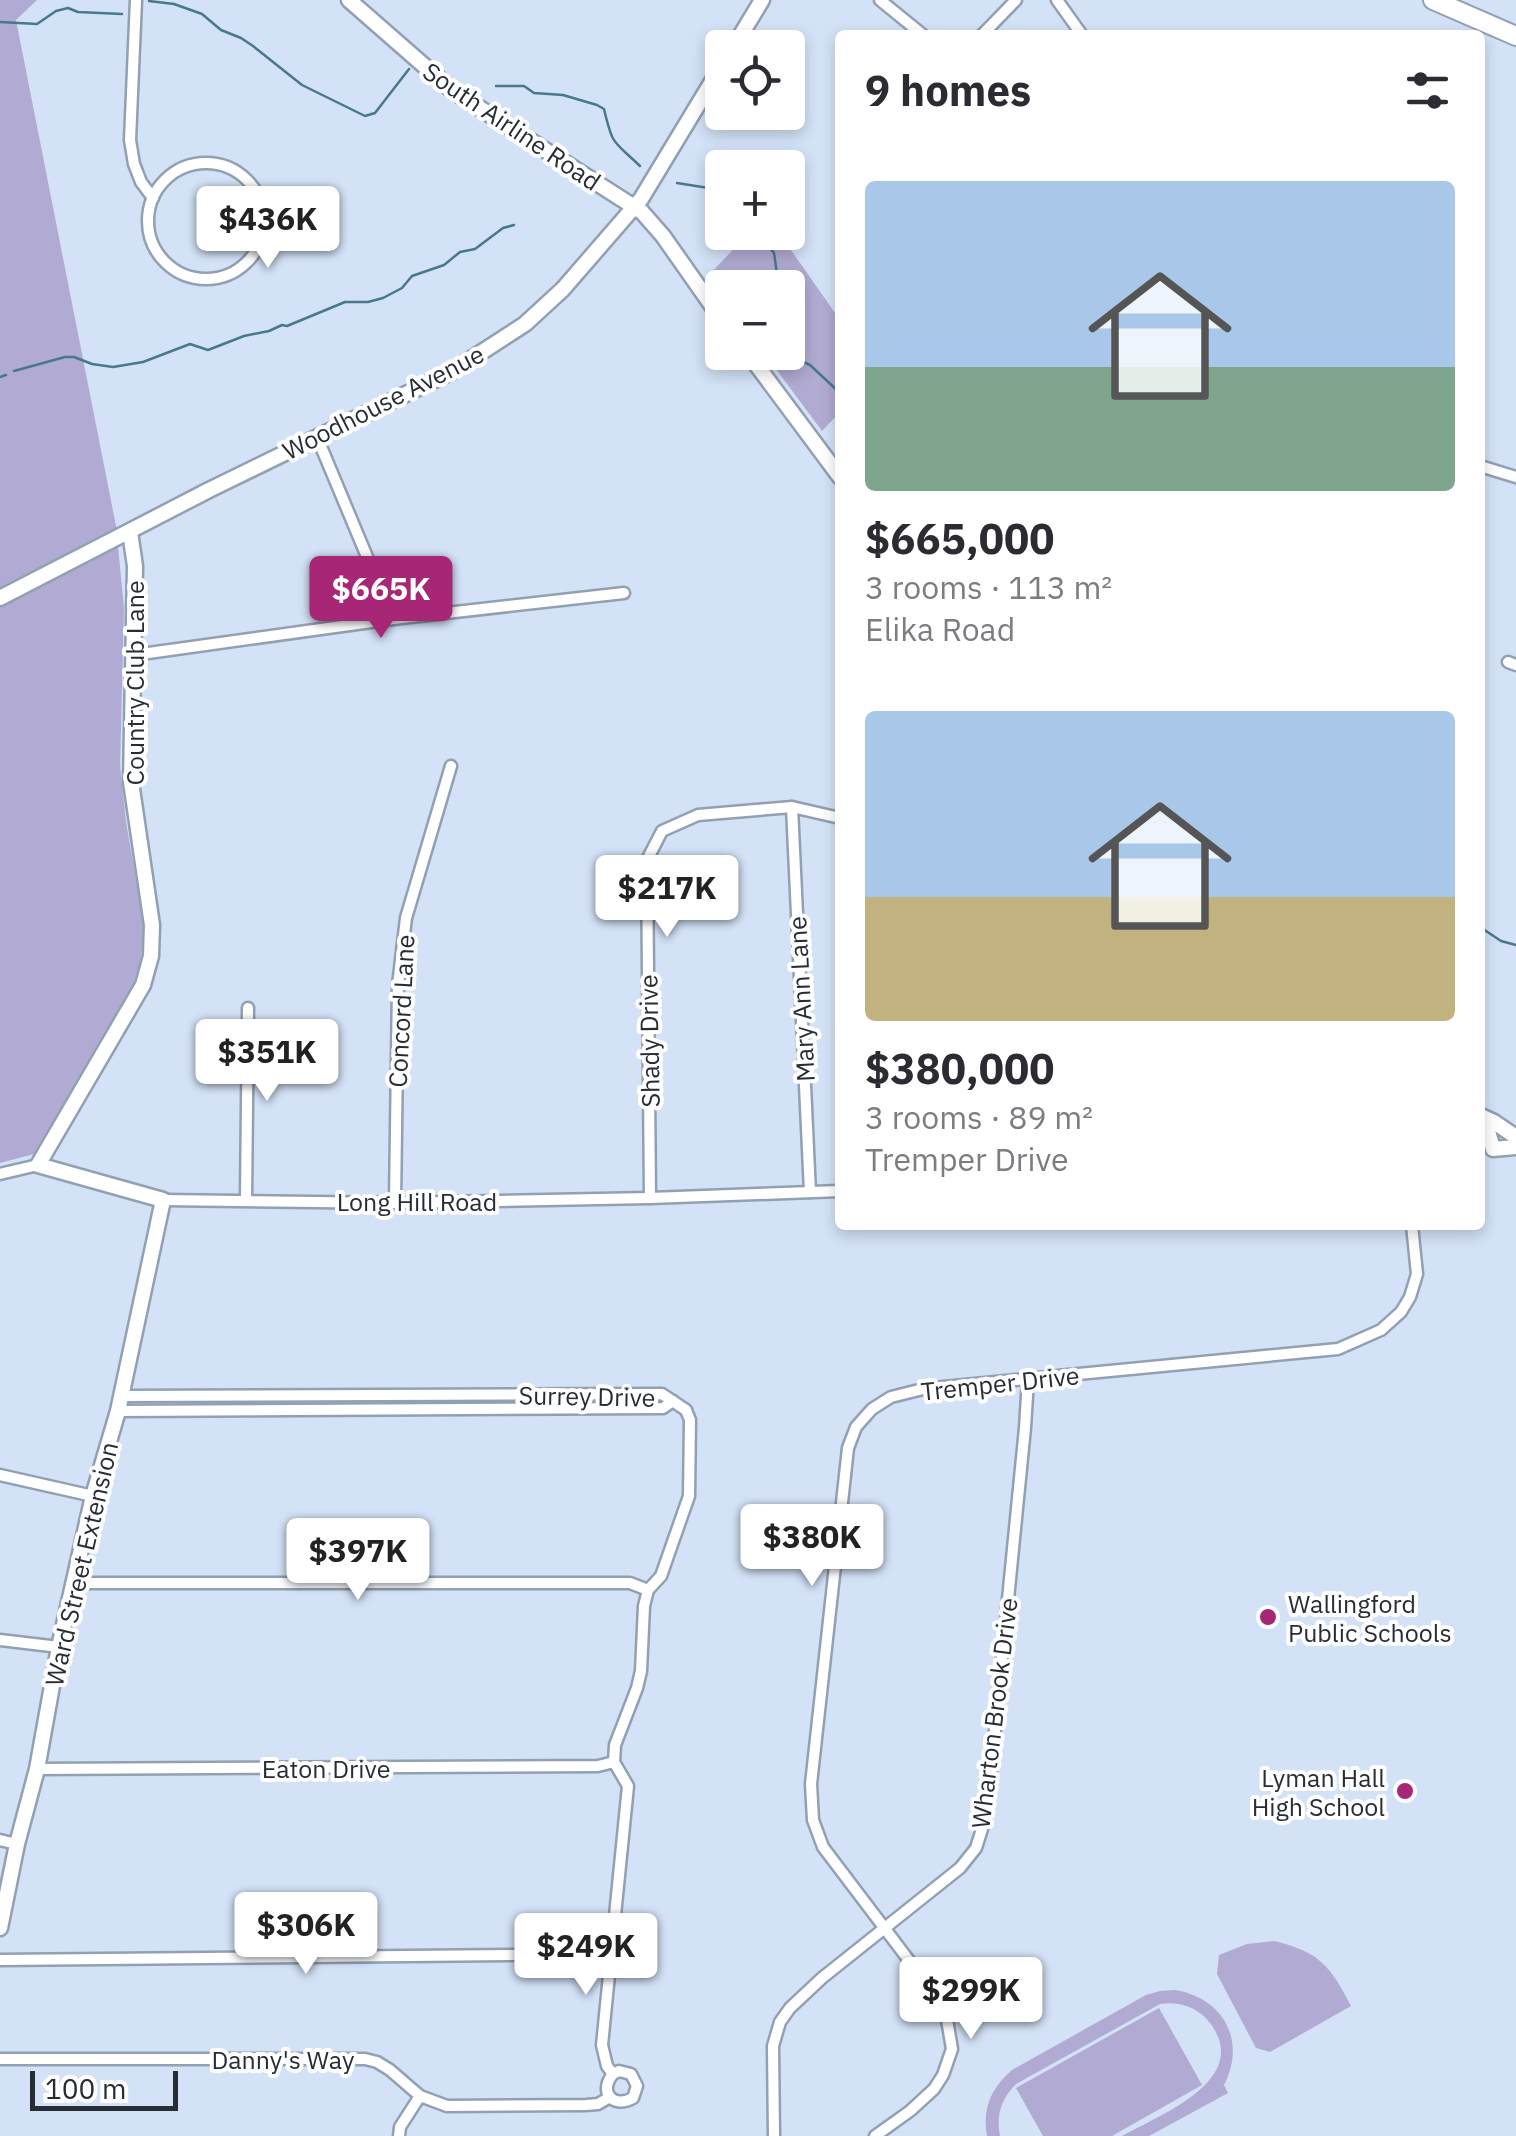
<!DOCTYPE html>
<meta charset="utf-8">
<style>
:root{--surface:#fff;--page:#f2f2f3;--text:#2b2b33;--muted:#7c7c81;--accent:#a72675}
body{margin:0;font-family:"IBM Plex Sans",sans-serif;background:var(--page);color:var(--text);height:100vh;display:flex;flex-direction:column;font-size:38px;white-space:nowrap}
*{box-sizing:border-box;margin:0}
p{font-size:32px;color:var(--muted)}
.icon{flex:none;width:55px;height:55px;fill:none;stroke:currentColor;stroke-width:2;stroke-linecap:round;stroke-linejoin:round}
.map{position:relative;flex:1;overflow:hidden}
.sheet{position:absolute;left:835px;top:30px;width:650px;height:1200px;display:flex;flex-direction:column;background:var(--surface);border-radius:10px;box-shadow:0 5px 15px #0003}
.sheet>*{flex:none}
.fabs{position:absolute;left:705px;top:30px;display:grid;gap:20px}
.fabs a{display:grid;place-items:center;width:100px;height:100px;border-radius:10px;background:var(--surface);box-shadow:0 5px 15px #0003;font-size:50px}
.scale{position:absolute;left:30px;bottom:25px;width:148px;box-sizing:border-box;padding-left:10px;border:5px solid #272d34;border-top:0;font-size:28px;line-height:35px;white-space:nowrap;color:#272d34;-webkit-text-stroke:8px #fff;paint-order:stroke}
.price{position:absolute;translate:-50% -85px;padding:0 22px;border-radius:10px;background:#fff;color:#222;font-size:32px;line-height:65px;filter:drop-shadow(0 2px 5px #0008)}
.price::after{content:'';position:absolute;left:50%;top:60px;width:30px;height:22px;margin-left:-15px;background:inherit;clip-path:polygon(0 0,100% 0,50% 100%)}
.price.current{background:var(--accent);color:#fff}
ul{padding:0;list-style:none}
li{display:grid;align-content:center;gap:20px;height:530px;padding:0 30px}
li span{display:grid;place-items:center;height:310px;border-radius:10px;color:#555}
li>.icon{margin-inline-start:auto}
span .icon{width:180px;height:180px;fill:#fffc;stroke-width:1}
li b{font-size:42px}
h2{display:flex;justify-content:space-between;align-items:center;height:120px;padding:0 30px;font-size:42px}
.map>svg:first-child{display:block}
.green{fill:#b1aad2}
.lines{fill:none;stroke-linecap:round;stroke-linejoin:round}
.stream{stroke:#48798a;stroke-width:2.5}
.street-casing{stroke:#92a0b3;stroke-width:15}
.secondary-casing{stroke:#92a0b3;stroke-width:19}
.highway-casing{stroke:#92a0b3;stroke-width:22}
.street{stroke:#fff;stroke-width:10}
.secondary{stroke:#fff;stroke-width:14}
.highway{stroke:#fff;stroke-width:18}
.poi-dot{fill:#a72675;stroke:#fff;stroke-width:4}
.labels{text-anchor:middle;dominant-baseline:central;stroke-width:8;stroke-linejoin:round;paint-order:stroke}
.street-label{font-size:25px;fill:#272d34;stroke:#fff}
.poi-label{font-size:25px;fill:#272d34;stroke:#fff;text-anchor:start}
</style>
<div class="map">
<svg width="1516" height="2136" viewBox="0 0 1516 2136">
<rect width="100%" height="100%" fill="#d3e2f7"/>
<!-- green -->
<g class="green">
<polygon points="0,0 37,0 16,20 116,526 124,608 120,766 126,822 144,926 141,959 130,995 38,1153 0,1163"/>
<polygon points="750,232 779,233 840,320 840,412 822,431 764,353 788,352 788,288 722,288 722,299 706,278"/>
<path d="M 1274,1941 C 1320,1952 1330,1966 1351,2006 L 1270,2052 L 1256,2048 L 1217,1974 L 1219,1955 L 1247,1944 Z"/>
<path d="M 1175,1990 C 1223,1998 1247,2040 1224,2085 L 1228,2093 L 1149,2136 L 1122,2136 C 1159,2115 1253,2080 1210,2023 C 1198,2007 1179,2001 1160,2004 L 1016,2084 C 1001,2099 996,2115 1000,2136 L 987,2136 C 982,2109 991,2088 1012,2070 L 1146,1995 L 1160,1991 Z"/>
<polygon points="1159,2008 1202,2085 1112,2136 1043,2136 1016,2088"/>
</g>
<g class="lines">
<!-- stream -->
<g class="stream">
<polyline points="149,1 174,4 202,14 221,30 241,38 253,46 302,85 365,116 375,113 409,69"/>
<polyline points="0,22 37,24 56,11 68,8 78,12 122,14"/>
<path d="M 496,86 L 524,86 L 534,93 L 563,95 L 597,105 L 604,109 C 613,147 613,140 640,166"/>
<polyline points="677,183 715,189 716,207 722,211"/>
<polyline points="746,232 748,240 769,247 774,253 779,288"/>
<polyline points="788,335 799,360 810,365 840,393"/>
<polyline points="14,371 65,357 74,357 92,364 113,367 143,362 190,344 208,350 244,336 269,331 282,325 287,326 345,302 368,302 383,298 402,288 412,276 444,265 460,252 475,249 503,228 514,225"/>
<polyline points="0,377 6,375"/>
<polyline points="1480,929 1483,929 1501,941 1516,945"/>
</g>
<defs>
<g id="street">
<polyline points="136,0 130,140 134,164 141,182 153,198"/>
<polyline points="880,0 923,35"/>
<polyline points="1057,0 1082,35"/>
<polyline points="982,35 1016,0"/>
<circle cx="206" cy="221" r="58"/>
<polyline points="317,437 393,619"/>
<polyline points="1480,466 1516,477"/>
<polyline points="134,655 393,619 624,593"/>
<polyline points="1508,662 1516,665"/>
<polyline points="792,807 810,1192"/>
<polyline points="0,1174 38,1165"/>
<polyline points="650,1198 647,860 662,831 698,815 792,807 840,818"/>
<polyline points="246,1199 248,1008"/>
<polyline points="163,1200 395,1203 650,1198 840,1191"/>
<polyline points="395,1203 398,985 406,918 451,766"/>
<path d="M 121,1396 L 662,1394 L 686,1410 L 690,1420 L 689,1496 L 661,1576 L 648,1590 L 644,1606 L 641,1671 L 637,1688 L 615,1745 L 614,1762 L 628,1786 L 602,2045 L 607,2066 L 613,2074 C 598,2092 613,2109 633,2098 L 637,2086 L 631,2074 L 619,2071 L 613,2074"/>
<polyline points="118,1411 663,1408 673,1401"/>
<polyline points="0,1475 93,1496"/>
<polyline points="74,1583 630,1583 648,1590"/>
<polyline points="0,1640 59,1647"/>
<polyline points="37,1769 598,1766 614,1762"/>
<polyline points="0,1840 17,1844"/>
<polyline points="0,1960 611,1954"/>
<polyline points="0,2059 365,2059 377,2062 390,2070 420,2096 447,2106 586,2105 598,2104 610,2097"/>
<polyline points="399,2136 400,2127 420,2096"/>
<polyline points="774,2136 773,2046 780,2022 790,2008 822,1978 960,1868 976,1848 982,1829 991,1770 1025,1428 1028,1379"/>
<polyline points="875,2136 910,2111 934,2089 943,2075 952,2049 945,2008 823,1847 813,1820 811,1784 848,1448 856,1427 872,1409 891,1397 923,1389 1338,1349 1381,1330 1401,1312 1410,1297 1417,1274 1412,1225"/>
</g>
<g id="secondary">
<polyline points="349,0 453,91 642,212 663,236 722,320"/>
<polyline points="733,48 762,0"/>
<polyline points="747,352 840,477"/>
<polyline points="0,598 209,490 451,372 525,324 563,289 641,199 722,65"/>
<polyline points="1481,1116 1494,1122 1516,1137"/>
<polyline points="1485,1120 1493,1149 1516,1147"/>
<polyline points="0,1928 17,1844 37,1769 59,1647 93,1496 118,1411 163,1200 38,1165 143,985 151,956 152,925 131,782 135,566 130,532"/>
</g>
<polyline id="highway" points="1433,0 1516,36"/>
</defs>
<!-- street casing -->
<use href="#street" class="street-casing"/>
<!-- secondary casing -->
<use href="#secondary" class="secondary-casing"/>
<!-- highway casing -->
<use href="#highway" class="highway-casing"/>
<!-- street -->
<use href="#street" class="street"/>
<!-- secondary -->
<use href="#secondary" class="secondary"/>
<!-- highway -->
<use href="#highway" class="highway"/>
</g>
<!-- markers -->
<g class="poi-dot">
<circle cx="1268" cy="1617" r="10"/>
<circle cx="1405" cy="1791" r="10"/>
</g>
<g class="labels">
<!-- street labels -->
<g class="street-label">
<text transform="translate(512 126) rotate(34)">South Airline Road</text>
<text transform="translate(383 402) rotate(-27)">Woodhouse Avenue</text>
<text transform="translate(134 683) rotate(-90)">Country Club Lane</text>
<text transform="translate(801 999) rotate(-93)">Mary Ann Lane</text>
<text transform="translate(401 1011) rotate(-87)">Concord Lane</text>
<text transform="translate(649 1041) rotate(-91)">Shady Drive</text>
<text x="417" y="1201">Long Hill Road</text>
<text transform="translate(1000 1383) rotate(-6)">Tremper Drive</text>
<text transform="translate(587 1396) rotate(1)">Surrey Drive</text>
<text transform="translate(81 1564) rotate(-77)">Ward Street Extension</text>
<text transform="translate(994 1713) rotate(-83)">Wharton Brook Drive</text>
<text x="326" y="1768">Eaton Drive</text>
<text x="283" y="2059">Danny's Way</text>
</g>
<!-- poi labels -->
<g class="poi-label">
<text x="1288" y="1603">Wallingford<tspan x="1288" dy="29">Public Schools</tspan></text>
<text x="1385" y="1777" text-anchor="end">Lyman Hall<tspan x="1385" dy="29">High School</tspan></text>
</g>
</g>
</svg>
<div class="fabs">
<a><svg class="icon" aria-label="locate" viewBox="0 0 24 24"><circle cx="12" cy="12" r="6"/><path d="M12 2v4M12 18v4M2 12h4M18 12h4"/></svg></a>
<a>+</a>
<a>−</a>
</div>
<div class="scale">100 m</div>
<b class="price" style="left:268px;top:271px">$436K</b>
<b class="price current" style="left:381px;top:641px">$665K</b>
<b class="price" style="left:667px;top:940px">$217K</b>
<b class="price" style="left:267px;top:1104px">$351K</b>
<b class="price" style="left:812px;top:1589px">$380K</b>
<b class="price" style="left:358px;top:1603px">$397K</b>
<b class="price" style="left:306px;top:1977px">$306K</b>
<b class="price" style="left:586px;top:1998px">$249K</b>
<b class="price" style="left:971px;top:2042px">$299K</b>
<section class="sheet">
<h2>9 homes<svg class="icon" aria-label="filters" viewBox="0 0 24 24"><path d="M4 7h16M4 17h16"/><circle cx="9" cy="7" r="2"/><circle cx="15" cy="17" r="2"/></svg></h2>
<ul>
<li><span style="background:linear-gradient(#a9c7e8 60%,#7fa58c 0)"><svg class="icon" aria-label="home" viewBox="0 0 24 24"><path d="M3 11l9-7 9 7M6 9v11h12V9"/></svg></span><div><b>$665,000</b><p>3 rooms · 113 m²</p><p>Elika Road</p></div></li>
<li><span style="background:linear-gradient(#a9c7e8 60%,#c2b280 0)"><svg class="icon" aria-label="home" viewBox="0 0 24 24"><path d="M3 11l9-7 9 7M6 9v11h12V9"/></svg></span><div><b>$380,000</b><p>3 rooms · 89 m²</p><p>Tremper Drive</p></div></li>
</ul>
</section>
</div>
